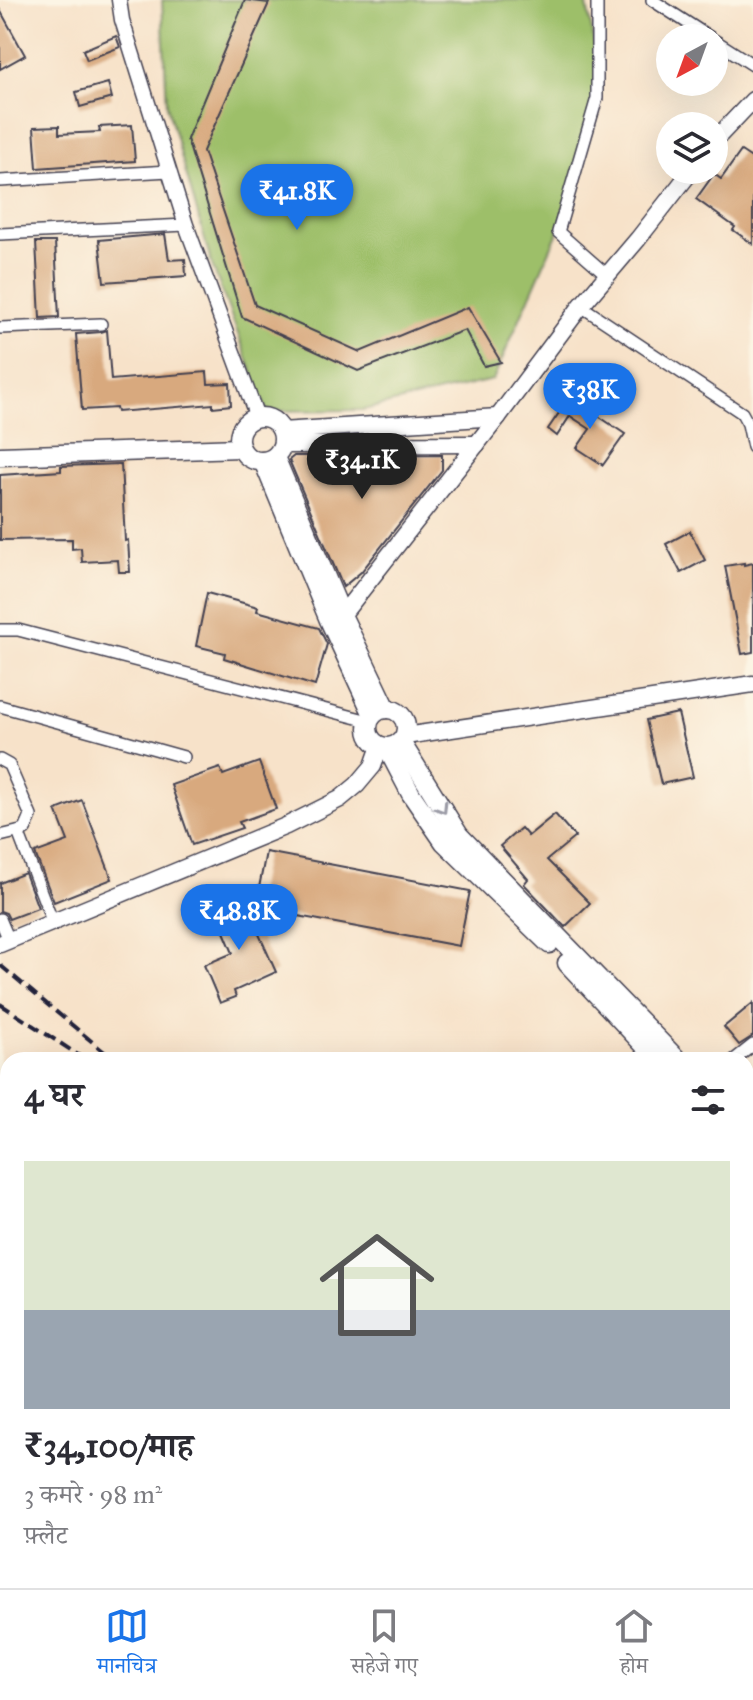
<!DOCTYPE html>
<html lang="hi">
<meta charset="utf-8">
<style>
:root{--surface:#fff;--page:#f7f7f7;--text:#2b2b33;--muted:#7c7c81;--line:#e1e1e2;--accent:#1a73e8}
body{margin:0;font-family:"IM FELL Great Primer","Noto Serif Devanagari",serif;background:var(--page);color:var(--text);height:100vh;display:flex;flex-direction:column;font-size:30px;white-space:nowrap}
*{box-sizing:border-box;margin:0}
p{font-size:26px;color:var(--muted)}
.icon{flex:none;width:44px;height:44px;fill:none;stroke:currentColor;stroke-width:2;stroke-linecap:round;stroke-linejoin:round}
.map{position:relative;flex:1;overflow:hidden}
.side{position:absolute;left:0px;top:1052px;width:754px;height:536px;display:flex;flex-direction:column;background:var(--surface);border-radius:24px 24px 0 0;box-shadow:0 8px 32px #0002}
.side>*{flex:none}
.needle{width:52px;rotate:221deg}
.tools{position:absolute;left:656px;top:24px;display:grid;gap:16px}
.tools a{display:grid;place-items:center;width:72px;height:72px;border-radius:50%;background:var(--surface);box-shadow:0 8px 32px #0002;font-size:40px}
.price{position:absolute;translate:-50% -68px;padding:0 18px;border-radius:28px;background:var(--accent);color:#fff;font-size:26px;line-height:52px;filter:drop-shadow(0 2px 4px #0008)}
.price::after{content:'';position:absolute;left:50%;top:48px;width:24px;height:18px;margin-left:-12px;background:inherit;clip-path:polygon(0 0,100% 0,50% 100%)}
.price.selected{background:#222;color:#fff}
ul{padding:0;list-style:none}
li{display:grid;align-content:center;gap:16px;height:424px;padding:0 24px}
li span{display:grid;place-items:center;height:248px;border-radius:0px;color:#555}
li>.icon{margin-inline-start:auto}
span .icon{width:144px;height:144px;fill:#fffc;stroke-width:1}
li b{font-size:34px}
h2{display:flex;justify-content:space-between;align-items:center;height:96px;padding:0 24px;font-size:34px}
.menu{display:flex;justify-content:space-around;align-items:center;height:112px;border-top:2px solid var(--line);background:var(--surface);font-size:22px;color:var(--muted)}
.menu a{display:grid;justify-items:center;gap:4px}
.menu .selected{color:var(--accent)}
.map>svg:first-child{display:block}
.green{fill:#9dbf69;stroke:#607052;stroke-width:2}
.building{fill:#d8a97e}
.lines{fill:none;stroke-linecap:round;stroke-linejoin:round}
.minor-casing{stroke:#423f50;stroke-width:14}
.tertiary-casing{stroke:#423f50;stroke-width:17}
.secondary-casing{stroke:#423f50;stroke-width:19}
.trunk-casing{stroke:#423f50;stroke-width:21}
.minor{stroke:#fff;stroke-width:11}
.tertiary{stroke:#fff;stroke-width:14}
.secondary{stroke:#fff;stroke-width:16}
.trunk{stroke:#fff;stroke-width:18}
.rail{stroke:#22223b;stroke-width:4;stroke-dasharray:12 6;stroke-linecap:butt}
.oneway{stroke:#9c9ca7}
</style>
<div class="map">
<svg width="753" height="1588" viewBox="0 0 753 1588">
<rect width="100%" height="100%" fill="#fcf5e5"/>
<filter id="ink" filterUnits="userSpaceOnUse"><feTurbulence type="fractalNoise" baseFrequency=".0125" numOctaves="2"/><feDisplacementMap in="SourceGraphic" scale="16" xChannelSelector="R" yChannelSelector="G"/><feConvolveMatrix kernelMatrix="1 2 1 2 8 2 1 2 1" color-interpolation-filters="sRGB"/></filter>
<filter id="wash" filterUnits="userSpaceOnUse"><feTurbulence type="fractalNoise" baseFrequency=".006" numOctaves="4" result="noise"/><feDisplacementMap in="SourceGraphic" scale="32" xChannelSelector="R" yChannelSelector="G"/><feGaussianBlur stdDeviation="1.8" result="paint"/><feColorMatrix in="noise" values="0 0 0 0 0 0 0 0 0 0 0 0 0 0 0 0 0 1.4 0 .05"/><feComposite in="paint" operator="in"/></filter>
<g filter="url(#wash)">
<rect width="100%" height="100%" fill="#f7e2c9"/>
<!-- green -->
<polygon class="green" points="162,0 586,0 598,65 597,98 558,232 493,380 363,410 267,411 212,265 167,106"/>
<g id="blocks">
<!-- building -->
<g class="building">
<polygon points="245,0 269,3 203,151 255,305 360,352 468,307 501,362 484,366 465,330 358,371 242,317 187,139"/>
<polygon points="0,10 25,55 0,69"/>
<polygon points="116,36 120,47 87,60 83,50"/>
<polygon points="108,83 112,98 80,107 76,92"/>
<polygon points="132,125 135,161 37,168 34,127 59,126 59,134 100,132 99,127"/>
<polygon points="741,151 753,159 753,244 733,230 735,227 696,199 714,174 721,179"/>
<polygon points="165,234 169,260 185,259 186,276 104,282 99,240"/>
<polygon points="36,242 55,242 59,317 40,318"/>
<polygon points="107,330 111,380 207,372 208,384 230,383 231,405 213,407 213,404 117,412 116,408 82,410 76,334 101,332"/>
<polygon points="570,397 625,434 603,465 577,448 590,429 570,416 557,436 548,429"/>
<polygon points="442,455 442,470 361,572 343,587 289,460 294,456"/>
<polygon points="121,464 125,541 128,540 130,572 119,572 118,560 82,562 81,548 72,549 72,539 0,540 0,475 61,471 61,466"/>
<polygon points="690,531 705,560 681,573 666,544"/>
<polygon points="744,563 744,565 753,563 753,652 742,654 725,566"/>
<polygon points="207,593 258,607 257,611 319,628 327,644 315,686 224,658 225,653 196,646"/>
<polygon points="678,713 693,777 661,784 646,720"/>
<polygon points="259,762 276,809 239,822 242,828 192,845 171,785 220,768 223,775"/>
<polygon points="82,800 112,879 54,902 35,853 68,841 56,810"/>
<polygon points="555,814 575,837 547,860 590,903 565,927 524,884 528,879 500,846 521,828 528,836"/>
<polygon points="266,852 470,891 459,946 255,908"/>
<polygon points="25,873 38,908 9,919 6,913 0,911 0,883"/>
<polygon points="242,896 276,972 234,991 236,997 220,1003 204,965 233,953 214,908"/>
<polygon points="753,1003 753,1036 739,1045 724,1027"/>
</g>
</g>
</g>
<g filter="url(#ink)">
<use href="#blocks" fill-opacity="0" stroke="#423f50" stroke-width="2"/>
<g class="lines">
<defs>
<g id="minor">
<polyline points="597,0 597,98 558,232 607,275"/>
<polyline points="652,0 711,38"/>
<polyline points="714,40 753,65"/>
<polyline points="0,181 169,171"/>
<polyline points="0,234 186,225"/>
<polyline points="581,306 742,413 748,424 753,447"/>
<polyline points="0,328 101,324"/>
<polyline points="0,630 18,630 369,721"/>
<polyline points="0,706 184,757"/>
<polyline points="0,760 9,765 31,816 25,830 0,836"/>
<polyline points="18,832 53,923"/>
<polyline points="0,919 9,940"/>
<polyline points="734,1060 753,1045"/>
<polyline points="0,1121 8,1129"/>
<polyline points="0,1419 8,1426"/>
<polyline points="219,1580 227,1588"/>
<polyline points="47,1588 55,1580"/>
</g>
<polyline id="tertiary" points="119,0 122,20 186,225 257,417"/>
<g id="secondary">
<polyline points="714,141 753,100"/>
<polyline points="281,431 498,417"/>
<polyline points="283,445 477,444"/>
<polyline points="342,615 498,417 581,306 638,239 692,170"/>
<polyline points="405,736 753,684"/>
<polyline points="0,944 286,826 340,799 357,785 373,766 380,746"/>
</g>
<g id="trunk">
<circle cx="261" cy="439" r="22"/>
<polyline points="0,456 240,448"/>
<polyline points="275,457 342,615 387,709"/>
<polyline points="263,461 329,620 373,715"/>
<circle cx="387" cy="728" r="19"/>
<polyline points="401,742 459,835 678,1060"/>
<polyline points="387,748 411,794 444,842 549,944"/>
<polyline points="567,963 658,1060"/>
<polyline points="746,1127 753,1133"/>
<polyline points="746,1148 753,1154"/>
</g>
</defs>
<!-- minor casing -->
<use href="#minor" class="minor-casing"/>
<!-- tertiary casing -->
<use href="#tertiary" class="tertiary-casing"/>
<!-- secondary casing -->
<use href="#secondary" class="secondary-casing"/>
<!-- trunk casing -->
<use href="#trunk" class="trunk-casing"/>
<!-- minor -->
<use href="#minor" class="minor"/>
<!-- tertiary -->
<use href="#tertiary" class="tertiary"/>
<!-- secondary -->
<use href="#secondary" class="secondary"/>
<!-- trunk -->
<use href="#trunk" class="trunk"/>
<!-- rail -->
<g class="rail">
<polyline points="0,965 114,1060"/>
<polyline points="0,1004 86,1060"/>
<polyline points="656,1580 665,1588"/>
</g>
</g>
<!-- one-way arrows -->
<defs><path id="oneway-chevron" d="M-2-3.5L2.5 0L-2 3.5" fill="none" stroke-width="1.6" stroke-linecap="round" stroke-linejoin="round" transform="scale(2)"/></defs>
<use class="oneway" href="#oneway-chevron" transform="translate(442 808) rotate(58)"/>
</g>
</svg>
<div class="tools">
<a><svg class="needle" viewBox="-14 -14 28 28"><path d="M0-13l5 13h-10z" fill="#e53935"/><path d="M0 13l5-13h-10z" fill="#7c7c81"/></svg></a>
<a><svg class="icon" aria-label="layers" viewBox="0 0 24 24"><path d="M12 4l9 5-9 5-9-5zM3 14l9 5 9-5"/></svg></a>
</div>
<b class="price" style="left:297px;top:232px">₹41.8K</b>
<b class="price" style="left:590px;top:431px">₹38K</b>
<b class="price selected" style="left:362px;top:501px">₹34.1K</b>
<b class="price" style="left:239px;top:952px">₹48.8K</b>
<section class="side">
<h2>4 घर<svg class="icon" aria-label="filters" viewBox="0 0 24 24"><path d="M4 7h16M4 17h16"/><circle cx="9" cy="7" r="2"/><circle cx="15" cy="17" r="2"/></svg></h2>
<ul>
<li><span style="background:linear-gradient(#dfe7d0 60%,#9aa5b1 0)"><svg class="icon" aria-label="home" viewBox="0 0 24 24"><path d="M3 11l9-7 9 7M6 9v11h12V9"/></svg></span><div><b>₹34,100/माह</b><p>3 कमरे · 98 m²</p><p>फ़्लैट</p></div></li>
</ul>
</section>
</div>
<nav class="menu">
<a class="selected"><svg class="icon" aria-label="map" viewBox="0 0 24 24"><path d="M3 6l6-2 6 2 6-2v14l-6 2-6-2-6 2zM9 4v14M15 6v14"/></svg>मानचित्र</a>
<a><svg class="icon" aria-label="saved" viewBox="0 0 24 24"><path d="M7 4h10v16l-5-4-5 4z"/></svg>सहेजे गए</a>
<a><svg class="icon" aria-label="home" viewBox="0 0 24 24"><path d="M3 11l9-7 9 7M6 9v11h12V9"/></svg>होम</a>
</nav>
